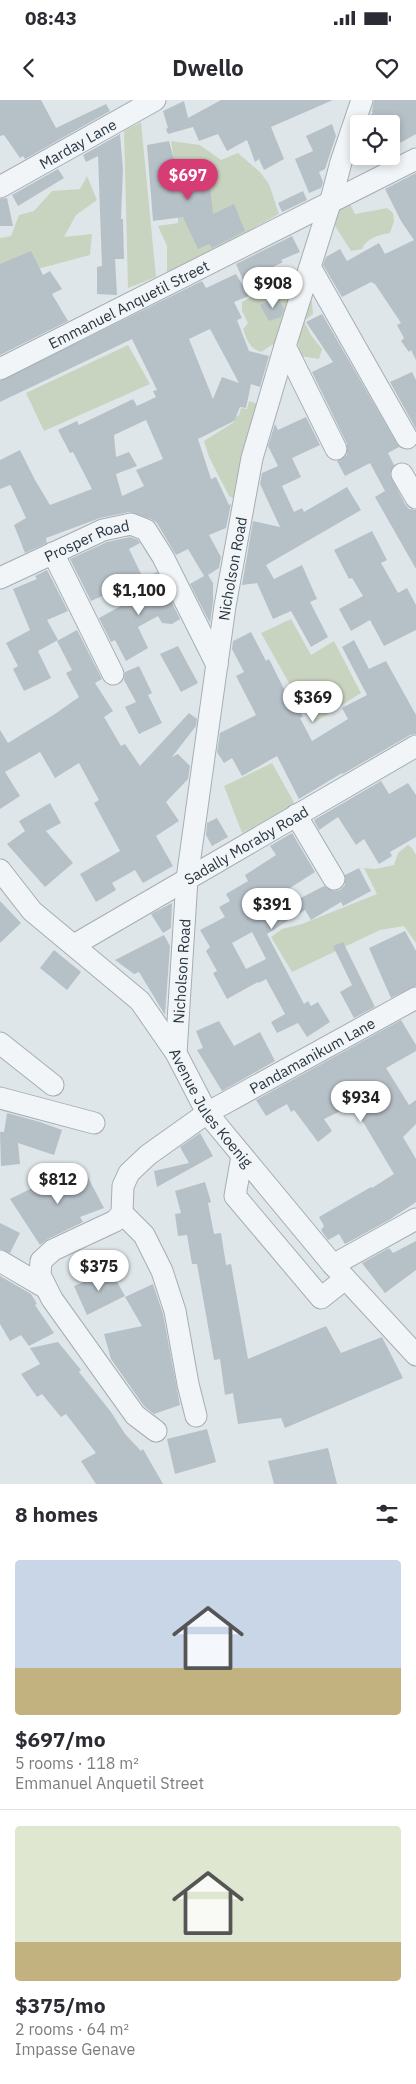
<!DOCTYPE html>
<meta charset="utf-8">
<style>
:root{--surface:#fff;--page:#f7f7f7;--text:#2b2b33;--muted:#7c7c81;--line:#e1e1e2;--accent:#d73c74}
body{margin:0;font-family:"IBM Plex Sans",sans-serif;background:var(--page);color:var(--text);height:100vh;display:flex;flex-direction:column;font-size:19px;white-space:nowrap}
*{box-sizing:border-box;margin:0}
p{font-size:16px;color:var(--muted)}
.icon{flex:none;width:28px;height:28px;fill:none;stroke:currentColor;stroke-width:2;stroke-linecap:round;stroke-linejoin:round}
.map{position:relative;height:1384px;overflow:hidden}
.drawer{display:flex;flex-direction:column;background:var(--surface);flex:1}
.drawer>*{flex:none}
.buttons{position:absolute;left:350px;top:15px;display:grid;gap:10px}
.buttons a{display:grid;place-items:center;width:50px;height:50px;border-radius:5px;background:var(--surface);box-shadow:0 2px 8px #0003;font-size:25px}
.price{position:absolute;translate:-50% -42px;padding:0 11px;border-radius:18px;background:#fff;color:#222;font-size:16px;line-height:32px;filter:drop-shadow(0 1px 2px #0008)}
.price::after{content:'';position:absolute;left:50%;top:30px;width:15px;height:11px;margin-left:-8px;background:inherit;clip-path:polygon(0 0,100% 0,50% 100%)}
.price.active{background:var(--accent);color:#fff}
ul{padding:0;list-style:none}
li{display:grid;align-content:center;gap:10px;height:265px;padding:0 15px}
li+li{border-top:1px solid var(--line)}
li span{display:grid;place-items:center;height:155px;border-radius:5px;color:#555}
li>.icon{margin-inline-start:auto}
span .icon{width:90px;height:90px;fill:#fffc;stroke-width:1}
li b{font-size:21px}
h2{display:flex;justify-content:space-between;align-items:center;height:60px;padding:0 15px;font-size:21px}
.status{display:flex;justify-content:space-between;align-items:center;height:35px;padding:0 25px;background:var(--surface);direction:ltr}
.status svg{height:14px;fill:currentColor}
header{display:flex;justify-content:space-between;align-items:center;height:65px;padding:0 15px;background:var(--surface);font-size:22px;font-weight:700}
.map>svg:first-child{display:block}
.green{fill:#c9d4c0}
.building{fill:#b6c0c7;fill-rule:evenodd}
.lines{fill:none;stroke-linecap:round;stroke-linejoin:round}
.minor-casing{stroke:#a4aeb4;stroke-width:23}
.minor{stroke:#f2f5f8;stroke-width:21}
.labels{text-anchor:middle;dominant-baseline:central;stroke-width:4.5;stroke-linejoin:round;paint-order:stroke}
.street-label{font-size:15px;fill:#273642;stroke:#eff4f7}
</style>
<div class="status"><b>08:43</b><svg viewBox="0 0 49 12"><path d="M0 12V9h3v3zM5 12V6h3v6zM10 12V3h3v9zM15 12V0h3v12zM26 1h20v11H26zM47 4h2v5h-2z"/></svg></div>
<header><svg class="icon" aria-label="back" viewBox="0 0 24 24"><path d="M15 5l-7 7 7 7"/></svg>Dwello<svg class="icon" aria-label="heart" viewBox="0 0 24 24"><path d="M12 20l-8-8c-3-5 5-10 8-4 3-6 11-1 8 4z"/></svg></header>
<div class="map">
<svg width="416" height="1384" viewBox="0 0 416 1384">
<rect width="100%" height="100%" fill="#dfe6ea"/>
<!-- green -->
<g class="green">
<polygon points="141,22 156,177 128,188 124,31"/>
<polygon points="171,41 200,45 221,60 238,53 260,72 269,84 279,114 167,177 167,146 158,126 178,123 178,84 159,73 176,73"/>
<polygon points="87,76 97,100 76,115 64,137 92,134 90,155 0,179 0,138 11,136 19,115 34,111 52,91 80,89"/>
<path d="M 348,100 L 355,114 L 387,108 L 393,113 L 394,121 L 390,133 C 379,135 366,138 362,149 L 351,151 L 332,121 L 335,106 Z"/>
<path d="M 268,175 L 293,199 L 275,243 L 261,252 C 249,248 247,240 243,229 L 248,223 L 242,211 L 242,202 L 251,197 L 247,185 Z"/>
<polygon points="312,201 313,214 304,221 311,235 322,249 319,259 301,256 298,244 293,236 304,207"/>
<polygon points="128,245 150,284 44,331 26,293"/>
<polygon points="249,301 262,305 241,403 229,396 209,357 204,341 234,322 234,317 239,315 241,308 247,309"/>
<polygon points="291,519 311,555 334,541 361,593 312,624 261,533"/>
<polygon points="272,663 296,706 242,733 224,686"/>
<polygon points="408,745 412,748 416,755 416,843 404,826 380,830 292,872 271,837 282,829 302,824 377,794 364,768 375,769 394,765 398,753"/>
</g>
<!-- building -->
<g class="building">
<polygon points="0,0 41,0 56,28 106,4 110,11 25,59 23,56 20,58 4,35 0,36"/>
<polygon points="221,0 333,0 271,27 284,59 264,70 259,59 255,62 247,40 227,51 218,34 199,41 193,27 168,34 166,29 168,28 163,11 184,1 188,18"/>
<polygon points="374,0 416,0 416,34 391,48 391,26 395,24 367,24 370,15 373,13 372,11"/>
<polygon points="332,24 336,36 325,69 319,72 323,82 321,88 309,93 295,59 313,51 306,36"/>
<polygon points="120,34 123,69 121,119 123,119 124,159 115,159 117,195 97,194 97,167 102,166 98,56 86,62 83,55"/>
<polygon points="169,41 175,63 173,63 174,84 209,78 213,114 234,104 245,131 212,148 209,144 198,149 183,117 153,121 147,45"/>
<polygon points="58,69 64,78 18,106 12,95"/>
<polygon points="416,73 416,260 411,250 409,252 401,241 404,238 397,225 401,223 375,184 371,182 342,197 323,165 326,157 340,149 347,161 379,143 385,154 414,140 401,121 385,89"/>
<polygon points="303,91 307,100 282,112 278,103"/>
<polygon points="7,98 13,126 0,126 0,99"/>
<polygon points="292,136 300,152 281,160 283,162 271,168 272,170 244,182 236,164"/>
<polygon points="31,151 43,175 50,171 62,189 52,194 68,221 0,255 0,164"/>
<path d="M 236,174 L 249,196 L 234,202 L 242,218 L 237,220 L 249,251 L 269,256 L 260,287 L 251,284 L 246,308 L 240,307 L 234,321 L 198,339 L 211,379 L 216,377 L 229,405 L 231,404 L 226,428 L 209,435 L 221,457 L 219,468 L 208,475 L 213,483 L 213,502 L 210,523 L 190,484 L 204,476 L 188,449 L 176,455 L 157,423 L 151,419 L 129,412 L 100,418 L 46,438 L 47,443 L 25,453 L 14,425 L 26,418 L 11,386 L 10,385 L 0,389 L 0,360 L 20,350 L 35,380 L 50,405 L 92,389 L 73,352 L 70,353 L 58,330 L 77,321 L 79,325 L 133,299 L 137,306 L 156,297 L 153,291 L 157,290 L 132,239 L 0,302 L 0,281 L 202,181 L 206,188 ZM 210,229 L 239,283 L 222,277 L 213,299 L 189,239 ZM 146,320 L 163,359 L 136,370 L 144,386 L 122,396 L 116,374 L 137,366 L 129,352 L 116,357 L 114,335 Z"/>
<polygon points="278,197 284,209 281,217 269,221 260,205"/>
<polygon points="322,214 399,347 388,353 394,365 390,375 405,404 409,409 416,410 416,469 375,397 385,391 370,363 345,376 337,361 347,355 347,344 312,272 333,262 306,222"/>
<polygon points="412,272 416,280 416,329 390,282"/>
<polygon points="306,317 320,345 292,358 301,377 282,386 294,412 302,408 304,412 347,387 361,410 266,465 274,479 302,465 317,499 310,502 328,537 311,547 291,511 273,519 257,483 242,485 253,421 280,427 260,384 262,373 278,366 268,346 275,324 278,330"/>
<polygon points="372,431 387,460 381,463 398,493 407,488 416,505 416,530 384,546 370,520 351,531 339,509 363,496 352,478 349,479 334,450"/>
<polygon points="130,437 138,440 140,443 129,449 143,478 91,501 70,459 107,442"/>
<polygon points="47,470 68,511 47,520 58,540 38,551 51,578 24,591 13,569 18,566 6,543 30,530 13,489 37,479 35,476"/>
<polygon points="157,472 180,519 172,524 162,523 158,516 138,527 148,548 126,561 115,540 111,542 99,518 143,494 137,483"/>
<polygon points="77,530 102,579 95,583 113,611 104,617 121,646 125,644 140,666 189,613 197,619 196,626 172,657 178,654 190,666 188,679 166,702 179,721 156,736 173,766 143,783 135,770 112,783 116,790 96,802 80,774 120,751 94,703 99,700 79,663 55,678 40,652 5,672 20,696 0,709 0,630 8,643 55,614 79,597 66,573 72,570 57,541"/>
<polygon points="251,532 266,561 269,559 288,597 292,595 303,617 300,618 312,641 348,619 342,608 367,595 342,547 354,540 369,569 386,561 416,615 416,634 410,635 343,674 342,673 299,699 277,656 242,676 232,658 224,663 217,652 220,633 256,615 236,576 244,572 232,549 233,541"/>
<polygon points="178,546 198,583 181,592 160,554"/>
<polygon points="139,566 152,593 148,595 162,623 139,634 125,607 136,602 124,580 125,572"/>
<polygon points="381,681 389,694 408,683 416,695 416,737 390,752 392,756 379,764 364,739 356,745 338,717 319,730 314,720"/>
<polygon points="50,703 61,723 46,731 73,763 45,787 7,744 25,731 19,721"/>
<polygon points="217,718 228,737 212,746 206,735 207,723"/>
<path d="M 292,733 L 315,772 L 290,788 L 297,800 L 324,786 L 334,791 L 340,790 L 345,785 L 345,775 L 359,768 L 371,791 L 343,806 L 341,802 L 311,820 L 305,810 L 267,834 L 304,904 L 308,901 L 311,906 L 318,902 L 330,922 L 307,937 L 298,923 L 277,933 L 271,922 L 285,914 L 266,879 L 259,883 L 258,882 L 227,899 L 213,873 L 217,871 L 206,851 L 210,847 L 200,830 L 225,817 L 219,807 L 230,801 L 226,794 L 248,781 L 245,775 L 276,755 L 270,746 ZM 252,832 L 266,859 L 246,869 L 232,843 Z"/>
<polygon points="0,801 21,823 0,843"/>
<polygon points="172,803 171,828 163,833 151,814"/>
<polygon points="405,831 416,851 416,886 391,898 369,848"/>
<polygon points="164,835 170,846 165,915 139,872 134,874 115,860"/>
<polygon points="343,842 375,907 354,918 340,892 352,885 333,846"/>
<polygon points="54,850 81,872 67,890 40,868"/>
<polygon points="401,920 416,945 416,951 386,968 409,1005 416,1000 416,1024 403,1037 416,1059 416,1102 389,1120 345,1144 339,1134 328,1140 321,1130 324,1126 319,1117 371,1087 372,1088 394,1074 353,1005 324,1019 332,1031 318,1042 294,1010 291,1012 287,1004 266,1016 256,1000"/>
<polygon points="219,921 234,946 260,932 275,961 222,991 197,950 203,948 196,931"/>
<polygon points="7,1013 40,1022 62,1030 54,1055 18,1043 20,1064 1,1066 0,1032 4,1032"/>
<polygon points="200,1033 213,1056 157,1087 154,1071 189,1063 180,1047"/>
<polygon points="83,1068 104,1108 80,1117 83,1122 48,1139 40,1145 10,1099 34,1087 61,1078 60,1076"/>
<polygon points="205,1082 211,1102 208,1103 214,1134 221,1133 226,1165 231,1164 248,1259 326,1226 341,1253 382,1237 403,1278 285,1328 281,1318 238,1324 233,1293 225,1295 220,1259 214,1260 197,1164 192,1164 187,1135 178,1136 175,1114 181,1113 175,1091"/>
<polygon points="0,1123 20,1133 10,1153 0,1149"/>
<polygon points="416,1141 416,1170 385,1193 362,1163 389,1148 393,1153"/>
<polygon points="111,1171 125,1196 87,1215 74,1186"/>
<polygon points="0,1176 31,1194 37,1204 35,1205 54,1233 29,1246 21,1235 10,1241 0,1224"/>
<polygon points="153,1184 163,1214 180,1305 154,1314 144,1306 111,1259 104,1234 142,1226 125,1197"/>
<polygon points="58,1242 81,1270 79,1272 111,1312 125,1334 141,1351 143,1349 163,1384 96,1384 81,1361 96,1353 66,1314 61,1317 42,1294 37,1297 21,1274 40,1264 30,1248"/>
<polygon points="207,1329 216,1362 175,1374 167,1339"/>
<polygon points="328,1348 337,1384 274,1384 268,1361"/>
</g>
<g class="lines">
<defs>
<g id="minor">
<path id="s1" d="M 0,87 L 155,0"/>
<polyline points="310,167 407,338"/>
<polyline points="285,246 336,349"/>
<path id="s2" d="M 0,269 L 416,59"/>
<polyline points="402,374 416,398"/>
<polyline points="53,453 113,574"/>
<path id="s3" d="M 0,478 L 103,430 L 131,424 L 146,430 L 163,457 L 217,565"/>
<polyline points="296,715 334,779"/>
<path id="s4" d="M 0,770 L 32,811 L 140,901 L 176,953 L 207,1013 L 333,1165 L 416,1255"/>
<path id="s5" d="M 74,845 L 416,646"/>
<polyline points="0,943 53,985"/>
<path id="s6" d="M 176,953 L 187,779 L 225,506 L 252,358 L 285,246 L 331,100 L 341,62 L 362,0"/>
<polyline points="0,998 94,1023"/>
<polyline points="242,1056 235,1096 321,1198 345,1179"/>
<polyline points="122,1113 144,1135 162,1171 175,1211 188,1284 196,1316"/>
<polyline points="0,1161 46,1188"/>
<polyline points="333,1165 416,1119"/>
<path id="s7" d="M 156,1331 L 135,1315 L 52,1199 L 40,1175 L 41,1161 L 53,1150 L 115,1121 L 122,1113 L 123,1086 L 129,1073 L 148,1055 L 207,1013 L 416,898"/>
</g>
</defs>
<!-- minor casing -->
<use href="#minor" class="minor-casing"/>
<!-- minor -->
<use href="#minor" class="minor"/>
</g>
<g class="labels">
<!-- street labels -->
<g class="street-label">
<text stroke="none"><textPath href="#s1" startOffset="89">Marday Lane</textPath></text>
<text stroke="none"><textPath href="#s2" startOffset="144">Emmanuel Anquetil Street</textPath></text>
<text stroke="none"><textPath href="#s3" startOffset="95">Prosper Road</textPath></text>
<text stroke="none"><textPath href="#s6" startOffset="488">Nicholson Road</textPath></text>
<text stroke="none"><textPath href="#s5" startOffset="199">Sadally Moraby Road</textPath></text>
<text stroke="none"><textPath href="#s6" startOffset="82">Nicholson Road</textPath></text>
<text stroke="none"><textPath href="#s7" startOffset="565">Pandamanikum Lane</textPath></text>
<text stroke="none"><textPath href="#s4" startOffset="321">Avenue Jules Koenig</textPath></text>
</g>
</g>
</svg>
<div class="buttons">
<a><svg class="icon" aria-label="locate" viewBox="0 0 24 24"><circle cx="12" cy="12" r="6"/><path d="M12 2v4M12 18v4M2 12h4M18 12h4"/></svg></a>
</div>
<b class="price active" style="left:188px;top:101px">$697</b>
<b class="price" style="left:273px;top:209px">$908</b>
<b class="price" style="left:139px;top:516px">$1,100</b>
<b class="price" style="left:313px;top:623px">$369</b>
<b class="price" style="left:272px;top:830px">$391</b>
<b class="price" style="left:361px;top:1023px">$934</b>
<b class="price" style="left:58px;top:1105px">$812</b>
<b class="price" style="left:99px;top:1192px">$375</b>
</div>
<section class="drawer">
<h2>8 homes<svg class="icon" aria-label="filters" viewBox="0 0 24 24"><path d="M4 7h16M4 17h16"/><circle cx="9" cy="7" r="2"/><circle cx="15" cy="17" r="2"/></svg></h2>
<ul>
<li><span style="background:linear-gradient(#c9d6e8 70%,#c2b280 0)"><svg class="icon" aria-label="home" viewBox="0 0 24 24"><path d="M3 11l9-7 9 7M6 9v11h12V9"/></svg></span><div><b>$697/mo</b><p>5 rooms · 118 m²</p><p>Emmanuel Anquetil Street</p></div></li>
<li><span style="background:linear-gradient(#dfe7d0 75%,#c2b280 0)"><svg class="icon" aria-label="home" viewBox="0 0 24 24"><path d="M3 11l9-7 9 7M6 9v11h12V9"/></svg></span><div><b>$375/mo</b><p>2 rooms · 64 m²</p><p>Impasse Genave</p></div></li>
</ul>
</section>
